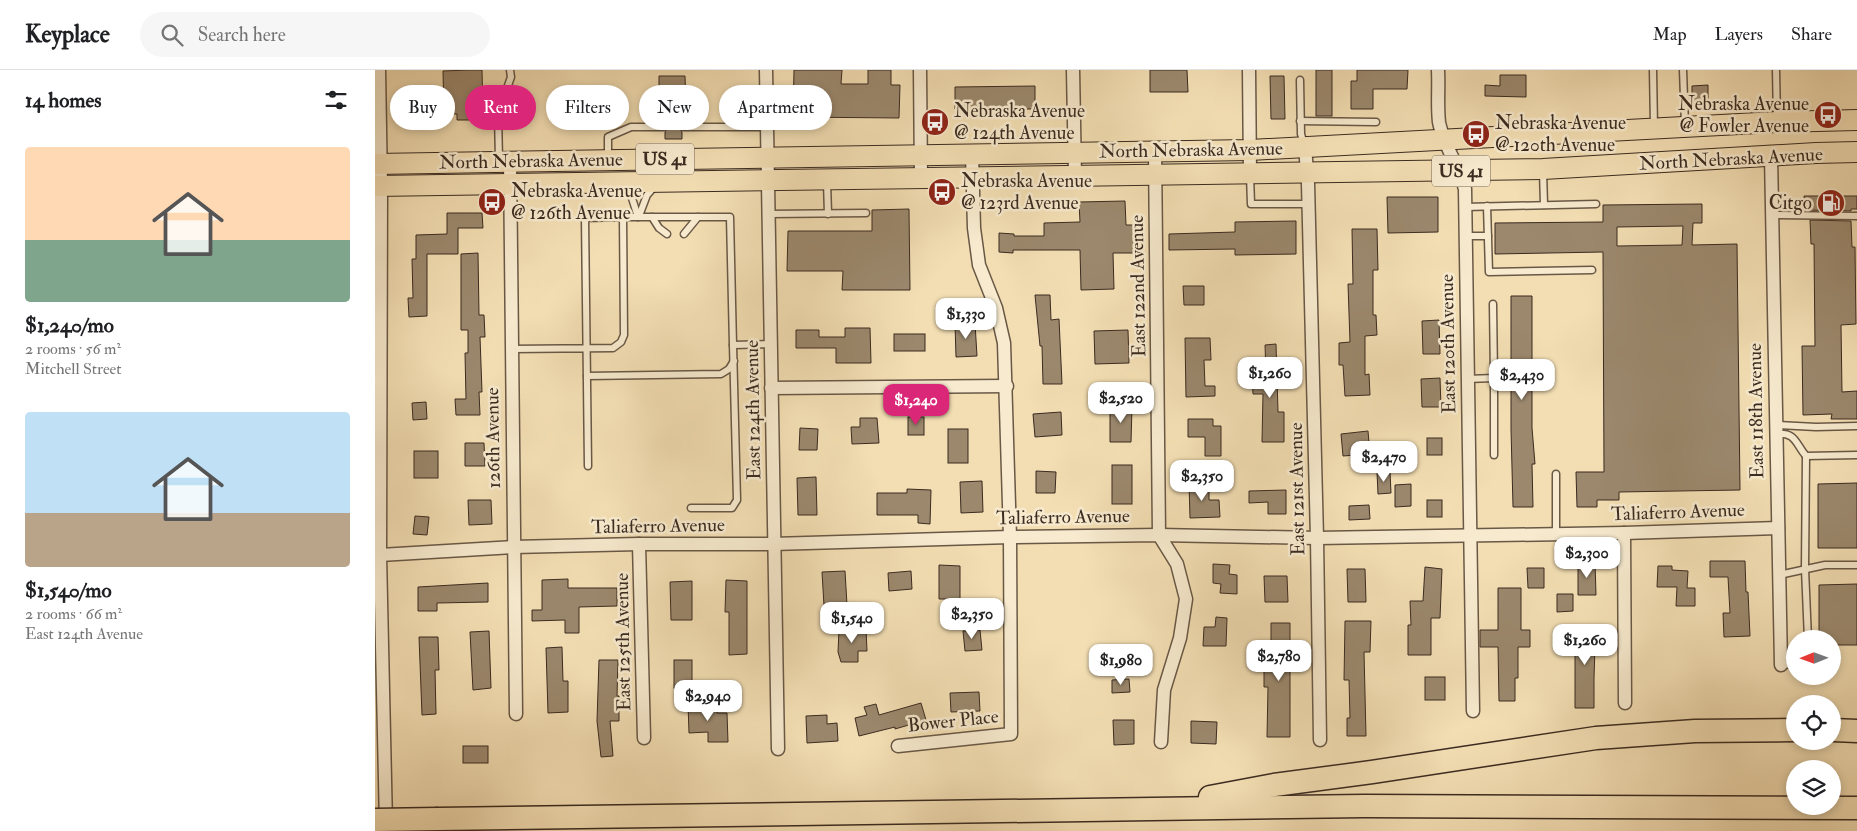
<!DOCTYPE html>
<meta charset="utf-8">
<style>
:root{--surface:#fff;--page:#f6f6f6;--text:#202124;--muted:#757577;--line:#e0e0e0;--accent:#db2777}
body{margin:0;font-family:"IM FELL Double Pica",serif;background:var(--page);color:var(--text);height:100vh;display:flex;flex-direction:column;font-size:19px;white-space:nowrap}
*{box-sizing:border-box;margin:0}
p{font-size:16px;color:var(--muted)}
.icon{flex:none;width:28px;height:28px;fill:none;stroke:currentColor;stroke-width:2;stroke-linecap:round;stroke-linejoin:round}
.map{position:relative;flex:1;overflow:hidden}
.panel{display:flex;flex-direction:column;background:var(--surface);width:375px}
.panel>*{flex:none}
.guide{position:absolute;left:15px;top:15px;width:475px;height:45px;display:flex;gap:10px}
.needle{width:32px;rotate:269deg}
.controls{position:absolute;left:1411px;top:560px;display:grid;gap:10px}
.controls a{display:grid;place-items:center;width:55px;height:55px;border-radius:50%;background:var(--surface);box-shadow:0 2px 8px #0003;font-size:25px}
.price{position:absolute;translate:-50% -42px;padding:0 11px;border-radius:10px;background:#fff;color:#222;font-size:16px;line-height:32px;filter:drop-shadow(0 1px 2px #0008)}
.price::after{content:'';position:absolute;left:50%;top:30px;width:15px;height:11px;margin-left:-8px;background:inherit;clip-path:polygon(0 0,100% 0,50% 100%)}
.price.on{background:var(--accent);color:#fff}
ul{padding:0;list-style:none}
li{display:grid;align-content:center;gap:10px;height:265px;padding:0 25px}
li span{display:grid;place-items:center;height:155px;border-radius:5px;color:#555}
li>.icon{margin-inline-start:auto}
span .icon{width:90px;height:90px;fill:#fffc;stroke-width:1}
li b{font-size:21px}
h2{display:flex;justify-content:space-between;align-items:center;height:60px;padding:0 25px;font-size:21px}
.pill{padding:0 18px;border-radius:22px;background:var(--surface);box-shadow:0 2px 8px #0003;font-size:18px;line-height:45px}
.pill.on{background:var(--accent);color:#fff}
header{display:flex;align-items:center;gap:30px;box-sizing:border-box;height:70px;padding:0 25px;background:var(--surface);border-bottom:1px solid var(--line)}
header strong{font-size:24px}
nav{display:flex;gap:28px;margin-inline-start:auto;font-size:18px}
.search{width:350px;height:45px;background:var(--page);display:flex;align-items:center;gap:12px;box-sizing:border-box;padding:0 18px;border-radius:28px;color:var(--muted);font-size:19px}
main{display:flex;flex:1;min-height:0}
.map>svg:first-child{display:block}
.building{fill:#9b886d;stroke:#3b2b21;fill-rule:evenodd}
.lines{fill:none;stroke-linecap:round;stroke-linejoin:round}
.lane-casing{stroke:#695846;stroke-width:9}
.street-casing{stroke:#695846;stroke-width:15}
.primary-casing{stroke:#3b2b21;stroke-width:22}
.highway-casing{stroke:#3b2b21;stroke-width:25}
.lane{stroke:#f7eace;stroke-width:6}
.street{stroke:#f7eace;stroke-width:12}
.primary{stroke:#f3deb3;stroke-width:20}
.highway{stroke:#f3deb3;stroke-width:22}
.highway-bridge-casing{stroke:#3b2b21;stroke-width:25;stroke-linecap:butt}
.highway-bridge{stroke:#f3deb3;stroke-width:22}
.labels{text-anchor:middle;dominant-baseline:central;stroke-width:5;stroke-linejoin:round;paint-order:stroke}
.shield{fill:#f7eace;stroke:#736455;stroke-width:1}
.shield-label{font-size:18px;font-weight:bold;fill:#3b2b21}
.poi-label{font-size:19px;fill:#3b2b21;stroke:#f7eace;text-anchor:start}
.street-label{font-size:19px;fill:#3b2b21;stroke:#f7eace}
</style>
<header>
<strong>Keyplace</strong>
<div class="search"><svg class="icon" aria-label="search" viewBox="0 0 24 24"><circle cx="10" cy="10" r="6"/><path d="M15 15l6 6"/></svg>Search here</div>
<nav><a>Map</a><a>Layers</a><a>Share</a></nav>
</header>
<main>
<section class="panel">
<h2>14 homes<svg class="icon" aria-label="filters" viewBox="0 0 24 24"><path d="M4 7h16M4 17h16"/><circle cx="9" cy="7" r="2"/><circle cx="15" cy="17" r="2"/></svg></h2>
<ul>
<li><span style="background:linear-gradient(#ffd9b3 60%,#7fa58c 0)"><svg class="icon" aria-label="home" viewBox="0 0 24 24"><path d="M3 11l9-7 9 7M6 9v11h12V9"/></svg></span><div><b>$1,240/mo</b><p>2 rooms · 56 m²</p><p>Mitchell Street</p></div></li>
<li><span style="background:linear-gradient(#bfe0f5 65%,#b9a48a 0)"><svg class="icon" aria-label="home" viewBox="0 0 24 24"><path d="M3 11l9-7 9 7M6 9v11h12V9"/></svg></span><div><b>$1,540/mo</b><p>2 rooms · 66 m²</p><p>East 124th Avenue</p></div></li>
</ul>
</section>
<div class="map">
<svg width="1482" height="761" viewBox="0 0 1482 761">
<rect width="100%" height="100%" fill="#f3deb3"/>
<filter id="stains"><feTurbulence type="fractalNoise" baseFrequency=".004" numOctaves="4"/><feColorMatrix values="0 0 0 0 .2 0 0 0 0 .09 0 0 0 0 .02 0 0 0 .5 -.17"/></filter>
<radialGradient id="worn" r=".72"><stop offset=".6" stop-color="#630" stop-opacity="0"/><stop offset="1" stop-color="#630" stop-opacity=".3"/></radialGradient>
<!-- building -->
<g class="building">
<polygon points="94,0 107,0 108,44 99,44 100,50 82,50 82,44 69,44 68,1"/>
<polygon points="419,0 467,0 466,14 493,14 493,0 516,0 516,15 525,15 524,48 418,47"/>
<polygon points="775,0 812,0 813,22 775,22"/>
<rect x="941" y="0" width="16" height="46"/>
<polygon points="982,0 1033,0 1032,19 998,19 998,39 976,39 976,11 982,11"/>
<polygon points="1125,5 1151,5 1151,27 1110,26 1110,15 1125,16"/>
<polygon points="284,6 310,6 311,35 306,35 307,53 304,57 307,62 307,69 290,69 290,62 293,57 289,52 289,35 284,36"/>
<polygon points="895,6 909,6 910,49 896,49"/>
<polygon points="1333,15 1333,34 1317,35 1317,16"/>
<polygon points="660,16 660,39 580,39 580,17"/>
<polygon points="1429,126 1482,126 1482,139 1476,139 1476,141 1429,140"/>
<polygon points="1012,127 1063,127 1063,162 1013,163"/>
<polygon points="750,131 751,155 761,155 762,183 738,183 739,219 706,220 705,180 638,180 638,183 624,182 624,163 639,164 639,166 669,166 669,153 705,152 704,132"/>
<path d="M 1327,134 L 1327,153 L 1318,153 L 1317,175 L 1362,174 L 1365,420 L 1244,422 L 1244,430 L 1222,430 L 1222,437 L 1202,437 L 1201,402 L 1229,402 L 1228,182 L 1120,184 L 1120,153 L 1228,152 L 1228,135 ZM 1308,156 L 1307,175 L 1242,176 L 1242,157 Z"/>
<polygon points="534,139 535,220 467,220 468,201 412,201 413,161 497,161 497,140"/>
<polygon points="72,143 107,143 108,158 83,158 83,184 52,184 52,246 34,247 33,228 38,228 37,189 41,189 41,165 72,164"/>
<polygon points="1435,150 1476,151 1477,177 1480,177 1481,254 1466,255 1467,322 1482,321 1482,349 1456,349 1457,344 1428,345 1427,276 1440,276 1439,174 1436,174"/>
<polygon points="921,151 921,184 860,185 860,179 794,180 794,164 860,162 860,152"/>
<polygon points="977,159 1002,159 1003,200 998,200 998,245 1001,245 1002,265 990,266 990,305 994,304 995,325 970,326 968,295 964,295 964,273 975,272 973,214 978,214"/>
<polygon points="103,183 104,245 109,245 110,267 105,267 107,322 104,322 105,345 81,345 80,329 91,329 90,283 93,283 93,260 86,260 86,184"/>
<polygon points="808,216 829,216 829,235 809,235"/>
<polygon points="660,225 675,225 676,250 684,249 687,314 668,314 667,276 665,276"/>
<polygon points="1136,226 1157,226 1157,358 1160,394 1157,394 1158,437 1138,437 1136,359"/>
<polygon points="1064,250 1065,284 1048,284 1047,251"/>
<polygon points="600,253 602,286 581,287 580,254"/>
<polygon points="470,258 495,258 496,293 461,293 461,278 421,278 421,260 444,260 444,267 470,267"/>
<polygon points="753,260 754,293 720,294 719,261"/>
<rect x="519" y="264" width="31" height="17"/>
<polygon points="810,268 835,268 836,290 829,290 830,316 840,316 840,326 811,327"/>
<polygon points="901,274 903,342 909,342 909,372 887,372 888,324 878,324 877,305 891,305 890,275"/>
<polygon points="1065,308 1066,337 1047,337 1046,309"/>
<polygon points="51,332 52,349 38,350 37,333"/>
<polygon points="735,335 757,336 756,372 735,372"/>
<polygon points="686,342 687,365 660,367 658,344"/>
<rect x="533" y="347" width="16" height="18"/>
<polygon points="485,348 502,348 504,373 477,374 476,357 485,357"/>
<polygon points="813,349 838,349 838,356 846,356 846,386 830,386 830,367 813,367"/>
<polygon points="425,358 443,359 442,380 424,380"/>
<rect x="573" y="359" width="20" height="34"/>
<polygon points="993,361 995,384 968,386 966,364"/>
<rect x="1052" y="368" width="15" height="17"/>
<polygon points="90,373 109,373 110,396 90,396"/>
<rect x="39" y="381" width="24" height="27"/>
<rect x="737" y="395" width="20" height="39"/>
<polygon points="661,401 681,402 680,423 661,423"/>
<polygon points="1002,402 1015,402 1016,423 1003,424"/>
<polygon points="441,407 442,445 423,445 422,408"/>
<polygon points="607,411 608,442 586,443 585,412"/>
<polygon points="814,413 834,413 834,430 844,430 845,447 815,448"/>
<polygon points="1482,413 1482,478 1443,478 1443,414"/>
<polygon points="1036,414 1036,436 1020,437 1020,415"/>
<polygon points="532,419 556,420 555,454 543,453 543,445 502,445 502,423 532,423"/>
<polygon points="911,420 911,444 893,444 893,432 874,433 874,421"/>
<polygon points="93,430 116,430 117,454 94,455"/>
<rect x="1052" y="430" width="15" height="17"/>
<polygon points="994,435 995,449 974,450 974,436"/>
<polygon points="40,446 54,447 52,465 38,464"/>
<polygon points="1335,491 1370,491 1371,522 1373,522 1375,566 1349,567 1348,543 1355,543 1353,507 1335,507"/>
<polygon points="1220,493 1221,525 1203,525 1203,494"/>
<polygon points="838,494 855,495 854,504 862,505 862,524 845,523 846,514 838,513"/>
<polygon points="564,495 585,496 585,529 564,529"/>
<polygon points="1283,496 1297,496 1297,500 1313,501 1312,518 1320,518 1320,536 1301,536 1302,517 1282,517"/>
<polygon points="1050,497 1067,499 1065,548 1056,548 1056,585 1033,585 1033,555 1036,555 1035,531 1048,531"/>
<polygon points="1152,498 1169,498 1169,518 1153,518"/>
<polygon points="972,499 990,499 991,532 973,532"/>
<polygon points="470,501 472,535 449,536 447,502"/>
<polygon points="536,501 537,519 514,521 513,503"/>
<polygon points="889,506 912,506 913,532 890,532"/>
<polygon points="193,509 193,518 242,518 242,536 204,537 204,563 190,563 190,550 157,551 157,540 167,540 167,510"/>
<polygon points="351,510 372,511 372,584 354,585 354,542 350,542"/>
<polygon points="317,511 317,550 296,550 295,512"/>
<polygon points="113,513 113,532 62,533 62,541 43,541 43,517"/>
<polygon points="1482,514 1482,575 1458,575 1458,569 1444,569 1444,515"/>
<polygon points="1123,518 1146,518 1146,560 1155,560 1155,577 1143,577 1143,608 1140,608 1140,631 1124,631 1123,577 1105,577 1105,560 1123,560"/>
<polygon points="1182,524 1198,524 1198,541 1182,542"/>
<polygon points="841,547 852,548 851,576 828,576 829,557 840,557"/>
<polygon points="970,551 996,551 995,582 989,582 991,666 972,666 972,648 975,648 974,610 969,610"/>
<polygon points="896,553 915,553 915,667 892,667 893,617 889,617 889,594 896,594"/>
<polygon points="491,559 492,581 483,581 483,592 466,592 463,582 464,560"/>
<polygon points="605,560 607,580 590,581 588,561"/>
<polygon points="1195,560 1223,560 1224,576 1220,576 1219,608 1219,638 1200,638 1200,576 1195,576"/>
<polygon points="114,561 116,618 98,620 95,562"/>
<polygon points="44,567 63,567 64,600 60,600 61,644 47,645"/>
<polygon points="187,577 188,611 193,611 193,642 173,643 171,578"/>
<polygon points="224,590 243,590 242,626 244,626 244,651 235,651 238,686 226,687 222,651"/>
<rect x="299" y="590" width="18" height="28"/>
<rect x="1050" y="607" width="20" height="23"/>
<polygon points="754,609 755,622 737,623 737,610"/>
<polygon points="604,622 605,641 576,642 575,623"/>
<polygon points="342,633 342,643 352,643 353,672 333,672 333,662 314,663 313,634"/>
<polygon points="546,633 551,650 520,659 520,657 484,666 480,648 492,645 489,637 501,634 504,645"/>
<polygon points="452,645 452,654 462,653 463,671 432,673 431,646"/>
<polygon points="738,650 759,650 759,674 739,675"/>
<polygon points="816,651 842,652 841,674 816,673"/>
<rect x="88" y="676" width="25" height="17"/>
</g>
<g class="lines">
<defs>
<g id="lane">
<polyline points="1278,0 1279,57"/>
<polyline points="1308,0 1310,55"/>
<polyline points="1401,0 1402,50"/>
<polyline points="925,10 926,64 929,74"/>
<polyline points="925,51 1001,52"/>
<polyline points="309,57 392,57"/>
<polyline points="233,87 233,67 256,57 288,57"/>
<polyline points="124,90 123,44 136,7 135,0"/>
<polyline points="1168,101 1169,135"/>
<polyline points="875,105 876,134 933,134"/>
<polyline points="452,112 453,144"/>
<polyline points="249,118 256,125 263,147"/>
<polyline points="1112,136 1114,202 1217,200"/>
<polyline points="1090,137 1221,134"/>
<polyline points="394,144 491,143"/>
<polyline points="1397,145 1482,146"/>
<polyline points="264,146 272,125 280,116"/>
<polyline points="248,147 355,147 358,275 396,274"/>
<polyline points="277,147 284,158 292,164"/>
<polyline points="309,164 323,147"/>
<polyline points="1090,166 1113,166"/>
<polyline points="136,279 238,278 246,272 249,265 248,147 210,148 213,396"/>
<polyline points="212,306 346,304 354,299 359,291"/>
<polyline points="1119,308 1119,385"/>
<polyline points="1092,309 1119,308 1118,234"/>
<polyline points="1401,355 1441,357 1482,356"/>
<path d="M 1401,364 C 1421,362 1420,373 1431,386 L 1482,385"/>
<polyline points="1431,386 1430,499 1433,569"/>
<polyline points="1181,404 1181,464"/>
<polyline points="316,438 357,438 362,430 358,275"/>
<polyline points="1404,505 1450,495 1482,495"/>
<polyline points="1406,595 1420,594"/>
</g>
<g id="street">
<polyline points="4,0 6,116 5,485 11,755"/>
<polyline points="391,0 403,679"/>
<polyline points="545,0 546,108"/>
<polyline points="698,0 700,105"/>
<polyline points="874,0 875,104"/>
<path d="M 1063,0 C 1064,17 1062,35 1064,52 C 1068,74 1084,96 1090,119 L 1098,641"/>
<polyline points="930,77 933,114 942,468 945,670"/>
<polyline points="780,81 784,465 802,494 811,529 805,568 789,620 786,672"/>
<polyline points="1396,86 1406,595"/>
<polyline points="135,91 141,644"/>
<polyline points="396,318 632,316"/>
<polyline points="1249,463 1250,633"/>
<polyline points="264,474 269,668"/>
<polyline points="5,485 138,477 264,474 398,474 635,467 784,465 942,468 1249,463 1403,458"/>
<polyline points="523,676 636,664 635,467 629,273 621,238 604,195 599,158 597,84"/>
</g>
<g id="primary">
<polyline points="0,94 875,80 1402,52 1482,50"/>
<polyline points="0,116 1168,99 1441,83 1482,82"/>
</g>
<g id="highway">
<polyline points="1458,660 1482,661"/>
<polyline points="835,727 899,715 997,702 1221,668 1320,661 1420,660"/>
<polyline points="63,749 989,736 1482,738"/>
</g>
</defs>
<!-- lane casing -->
<use href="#lane" class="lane-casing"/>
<!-- street casing -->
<use href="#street" class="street-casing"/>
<!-- primary casing -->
<use href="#primary" class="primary-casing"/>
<!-- highway casing -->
<use href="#highway" class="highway-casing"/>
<!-- lane -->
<use href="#lane" class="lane"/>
<!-- street -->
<use href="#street" class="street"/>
<!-- primary -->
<use href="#primary" class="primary"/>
<!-- highway -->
<use href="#highway" class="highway"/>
<defs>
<polyline id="highway-bridge" points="0,750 63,749"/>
</defs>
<!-- highway-bridge casing -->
<use href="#highway-bridge" class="highway-bridge-casing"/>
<!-- highway-bridge -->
<use href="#highway-bridge" class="highway-bridge"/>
</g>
<!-- icons -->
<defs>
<symbol id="bus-disc" viewBox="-11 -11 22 22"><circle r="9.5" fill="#8f2418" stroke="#f7eace"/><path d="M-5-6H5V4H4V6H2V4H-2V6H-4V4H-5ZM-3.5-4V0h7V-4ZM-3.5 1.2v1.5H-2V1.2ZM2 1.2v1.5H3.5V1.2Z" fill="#fff"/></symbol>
<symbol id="fuel-disc" viewBox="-11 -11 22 22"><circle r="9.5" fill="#8f2418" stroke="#f7eace"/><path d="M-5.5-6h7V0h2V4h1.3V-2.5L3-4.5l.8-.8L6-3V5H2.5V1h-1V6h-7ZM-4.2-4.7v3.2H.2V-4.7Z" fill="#fff"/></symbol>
</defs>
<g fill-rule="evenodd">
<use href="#bus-disc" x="1437" y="29" width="32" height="32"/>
<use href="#bus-disc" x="544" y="36" width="32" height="32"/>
<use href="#bus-disc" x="1085" y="48" width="32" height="32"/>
<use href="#bus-disc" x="551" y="106" width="32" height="32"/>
<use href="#bus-disc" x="101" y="116" width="32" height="32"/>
<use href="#fuel-disc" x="1440" y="117" width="32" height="32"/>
</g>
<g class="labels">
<!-- shield labels -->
<g class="shield">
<rect x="261" y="73.5" width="58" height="31" rx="4"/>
<rect x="1057" y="85.5" width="58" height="31" rx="4"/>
</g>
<g class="shield-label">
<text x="290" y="89">US 41</text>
<text x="1086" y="101">US 41</text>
</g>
<!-- poi labels -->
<g class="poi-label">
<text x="1434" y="34" text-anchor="end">Nebraska Avenue<tspan x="1434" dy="22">@ Fowler Avenue</tspan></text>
<text x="579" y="41">Nebraska Avenue<tspan x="579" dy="22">@ 124th Avenue</tspan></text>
<text x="1120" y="53">Nebraska Avenue<tspan x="1120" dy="22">@ 120th Avenue</tspan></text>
<text x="586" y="111">Nebraska Avenue<tspan x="586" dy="22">@ 123rd Avenue</tspan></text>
<text x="136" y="121">Nebraska Avenue<tspan x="136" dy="22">@ 126th Avenue</tspan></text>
<text x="1437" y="133" text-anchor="end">Citgo</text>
</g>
<!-- street labels -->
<g class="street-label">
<text transform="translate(816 80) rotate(-1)">North Nebraska Avenue</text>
<text transform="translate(1356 89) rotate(-3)">North Nebraska Avenue</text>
<text transform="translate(156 91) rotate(-1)">North Nebraska Avenue</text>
<text transform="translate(763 216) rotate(-91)">East 122nd Avenue</text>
<text transform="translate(1073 274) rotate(-91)">East 120th Avenue</text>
<text transform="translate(378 340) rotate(-91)">East 124th Avenue</text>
<text transform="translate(1381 341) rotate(-91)">East 118th Avenue</text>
<text transform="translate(118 368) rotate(-91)">126th Avenue</text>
<text transform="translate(922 419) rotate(-91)">East 121st Avenue</text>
<text transform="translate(1303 442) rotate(-2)">Taliaferro Avenue</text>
<text transform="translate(688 447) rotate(-1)">Taliaferro Avenue</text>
<text transform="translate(283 456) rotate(-1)">Taliaferro Avenue</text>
<text transform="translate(248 572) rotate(-91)">East 125th Avenue</text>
<text transform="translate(578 651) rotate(-6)">Bower Place</text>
</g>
</g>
<rect width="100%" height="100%" filter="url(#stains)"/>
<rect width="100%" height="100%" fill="url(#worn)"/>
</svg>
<div class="controls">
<a><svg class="needle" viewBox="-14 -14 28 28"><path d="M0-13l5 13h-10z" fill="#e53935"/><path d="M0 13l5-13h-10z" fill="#757577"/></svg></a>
<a><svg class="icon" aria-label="locate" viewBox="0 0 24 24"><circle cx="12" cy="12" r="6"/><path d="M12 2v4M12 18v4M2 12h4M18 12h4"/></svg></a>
<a><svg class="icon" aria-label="layers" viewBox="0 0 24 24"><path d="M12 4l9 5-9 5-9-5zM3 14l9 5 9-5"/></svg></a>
</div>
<b class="price" style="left:591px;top:270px">$1,330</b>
<b class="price" style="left:895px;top:329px">$1,260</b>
<b class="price" style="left:1147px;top:331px">$2,430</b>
<b class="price" style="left:746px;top:354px">$2,520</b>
<b class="price on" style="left:541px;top:356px">$1,240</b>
<b class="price" style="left:1009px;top:413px">$2,470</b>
<b class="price" style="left:827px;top:432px">$2,350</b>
<b class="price" style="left:1212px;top:509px">$2,300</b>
<b class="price" style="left:597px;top:570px">$2,350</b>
<b class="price" style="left:477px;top:574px">$1,540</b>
<b class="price" style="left:1210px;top:596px">$1,260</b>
<b class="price" style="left:904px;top:612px">$2,780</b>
<b class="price" style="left:746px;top:616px">$1,980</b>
<b class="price" style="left:333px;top:652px">$2,940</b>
<div class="guide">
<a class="pill">Buy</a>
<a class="pill on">Rent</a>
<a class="pill">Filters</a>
<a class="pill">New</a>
<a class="pill">Apartment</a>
</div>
</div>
</main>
